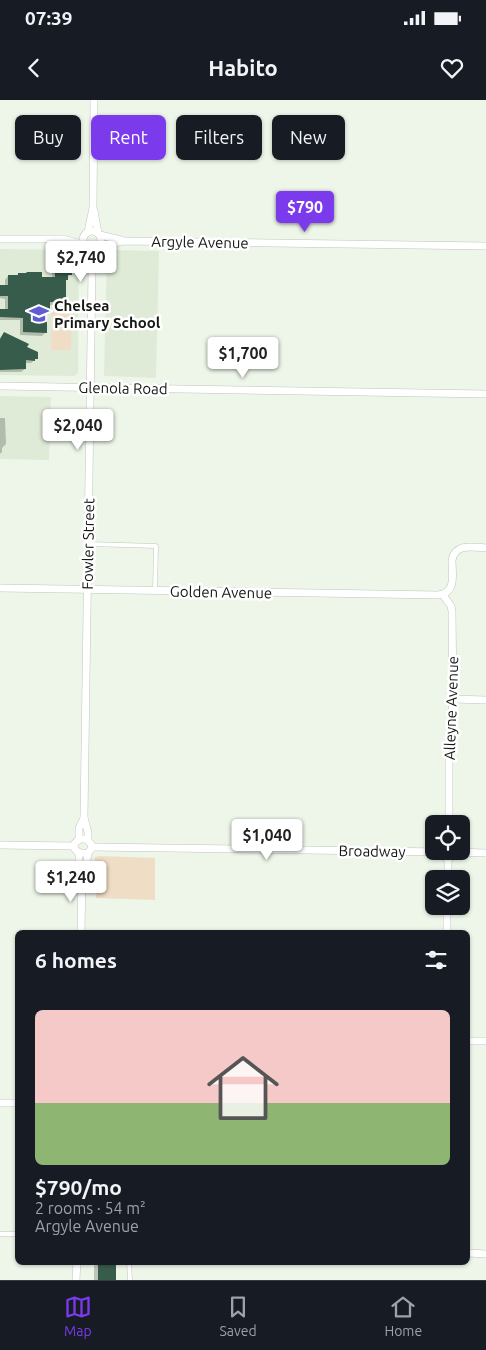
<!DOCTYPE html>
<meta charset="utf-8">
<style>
:root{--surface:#171b24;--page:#20242c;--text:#f1f3f6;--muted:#9ea1a6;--line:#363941;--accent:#7c3aed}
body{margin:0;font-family:Ubuntu,sans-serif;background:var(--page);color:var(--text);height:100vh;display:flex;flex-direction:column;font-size:19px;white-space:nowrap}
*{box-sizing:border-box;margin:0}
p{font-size:16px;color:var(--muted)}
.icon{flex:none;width:28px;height:28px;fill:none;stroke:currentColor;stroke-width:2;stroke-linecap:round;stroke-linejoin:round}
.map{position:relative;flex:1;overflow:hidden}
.sheet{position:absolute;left:15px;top:830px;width:455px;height:335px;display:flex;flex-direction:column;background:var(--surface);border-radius:8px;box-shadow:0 1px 4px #0004}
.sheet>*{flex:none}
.hud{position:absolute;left:15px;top:15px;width:456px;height:45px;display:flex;gap:10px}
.tools{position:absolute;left:425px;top:715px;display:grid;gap:10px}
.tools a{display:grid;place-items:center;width:45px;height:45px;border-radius:8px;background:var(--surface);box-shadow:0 1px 4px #0004;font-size:25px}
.price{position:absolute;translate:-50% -42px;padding:0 11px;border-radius:5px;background:#fff;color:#222;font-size:16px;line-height:32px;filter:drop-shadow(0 1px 2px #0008)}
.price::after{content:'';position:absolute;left:50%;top:30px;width:15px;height:11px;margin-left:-8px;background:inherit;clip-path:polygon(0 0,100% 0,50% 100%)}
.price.current{background:var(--accent);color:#fff}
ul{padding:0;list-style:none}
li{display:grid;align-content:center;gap:10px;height:265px;padding:0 20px}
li+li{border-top:1px solid var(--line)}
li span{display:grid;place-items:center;height:155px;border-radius:8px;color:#555}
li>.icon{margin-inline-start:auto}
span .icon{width:90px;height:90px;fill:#fffc;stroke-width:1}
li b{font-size:21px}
h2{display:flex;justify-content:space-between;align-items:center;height:60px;padding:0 20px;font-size:21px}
.pill{padding:0 18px;border-radius:8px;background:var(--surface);box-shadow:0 1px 4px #0004;font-size:18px;line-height:45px}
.pill.current{background:var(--accent);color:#fff}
.status{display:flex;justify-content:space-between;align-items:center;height:35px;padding:0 25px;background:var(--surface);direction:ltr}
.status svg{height:14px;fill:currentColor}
header{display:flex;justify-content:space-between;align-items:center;height:65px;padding:0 20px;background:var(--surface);font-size:22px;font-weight:600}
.menu{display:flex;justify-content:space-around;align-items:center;height:70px;border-top:1px solid var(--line);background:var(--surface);font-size:14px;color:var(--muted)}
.menu a{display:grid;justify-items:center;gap:2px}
.menu .current{color:var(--accent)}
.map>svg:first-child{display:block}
.built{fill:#dfebd7}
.green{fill:#efddc5}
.shadow{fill:#0003}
.building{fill:#385c4b}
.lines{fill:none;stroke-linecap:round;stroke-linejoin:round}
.lane-casing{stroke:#bfc7ba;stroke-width:5}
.street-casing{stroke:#bfc7ba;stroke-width:8}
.lane{stroke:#fff;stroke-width:4}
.street{stroke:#fff;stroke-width:7}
.labels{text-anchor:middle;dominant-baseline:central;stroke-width:5;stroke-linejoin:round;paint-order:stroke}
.street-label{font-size:15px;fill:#161814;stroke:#fff}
.poi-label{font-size:15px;font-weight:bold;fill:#161814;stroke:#fff;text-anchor:start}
</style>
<div class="status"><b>07:39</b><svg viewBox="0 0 49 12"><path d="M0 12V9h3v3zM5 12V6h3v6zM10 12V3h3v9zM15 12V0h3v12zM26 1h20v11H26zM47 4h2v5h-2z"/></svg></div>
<header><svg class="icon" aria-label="back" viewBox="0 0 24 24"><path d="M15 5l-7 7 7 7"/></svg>Habito<svg class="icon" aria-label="heart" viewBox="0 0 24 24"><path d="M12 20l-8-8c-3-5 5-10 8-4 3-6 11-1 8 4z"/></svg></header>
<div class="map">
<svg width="486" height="1180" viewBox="0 0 486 1180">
<rect width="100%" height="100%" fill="#eef6e9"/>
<!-- built -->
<g class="built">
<polygon points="0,149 75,150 79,155 78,273 74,276 0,275"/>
<polygon points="107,150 159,151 156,278 104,276"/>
<polygon points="0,296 51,297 49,360 0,359"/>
</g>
<!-- green -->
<g class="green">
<polygon points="52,210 72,210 71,250 51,250"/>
<polygon points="100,756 155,758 155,800 96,798 95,757"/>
</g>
<!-- shadow -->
<g class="shadow">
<polygon points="56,156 70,174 65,181 64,199 57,205 49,205 49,208 46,211 46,232 42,236 20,235 20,220 0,220 0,210 5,210 5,199 0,198 0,186 5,186 5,180 8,176 16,177 18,174 40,179 52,179 53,160"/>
<polygon points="4,233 25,247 37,258 31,263 25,263 25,269 21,272 0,272 0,238"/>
<polygon points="0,318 5,318 6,344 2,348 2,352 0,354"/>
<polygon points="98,1162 115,1163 116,1180 94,1180 94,1166"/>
</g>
<!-- building -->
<g class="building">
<polygon points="55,155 72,155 72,175 68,175 68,180 66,180 66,200 62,199 62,202 50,202 50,209 47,209 47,233 23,232 23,218 0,217 0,209 8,209 8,196 0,196 0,185 8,185 8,175 18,175 18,173 27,173 26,172 42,172 42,177 55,177"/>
<polygon points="4,232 29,244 27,247 38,252 38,259 35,259 35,261 26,260 26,269 0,270 0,239"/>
<rect x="98" y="1162" width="18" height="18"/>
</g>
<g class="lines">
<defs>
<g id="lane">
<polyline points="89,444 156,446 155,490"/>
<polyline points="0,1134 18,1134"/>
<polyline points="129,1162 130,1180"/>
</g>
<g id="street">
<polyline points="94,111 98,133"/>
<circle cx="92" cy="140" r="9"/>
<polyline points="88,132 93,108 94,0"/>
<polyline points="100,135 121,140"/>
<polyline points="0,139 63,139 85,145"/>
<polyline points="99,146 124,141 486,146"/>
<polyline points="87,147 91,168"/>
<polyline points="0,286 486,294"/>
<path d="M 0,488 L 438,495 C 457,493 452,474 452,460 C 455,443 473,447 486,448"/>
<polyline points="443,495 451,506 452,511 453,599 449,650 449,724"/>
<polyline points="453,599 486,600"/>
<polyline points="79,739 79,728 84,718"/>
<path d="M 81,739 L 86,739 L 91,744 L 92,748 L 88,753 C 76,755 67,745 81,739 Z"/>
<polyline points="88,740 88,732 84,718 92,170 97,148"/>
<polyline points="0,745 74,746"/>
<polyline points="92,747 442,752"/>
<polyline points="442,751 443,756 448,759 453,756 455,751"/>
<polyline points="455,752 486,753"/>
<polyline points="79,753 79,766 82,774 81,832"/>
<polyline points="82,774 86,767 88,753"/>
<polyline points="448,779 448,759"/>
<polyline points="447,832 447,806"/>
<polyline points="468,941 486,941"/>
<polyline points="0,1003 18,1003"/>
<polyline points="468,1153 486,1154"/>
<polyline points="76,1180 77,1162"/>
</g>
</defs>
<!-- lane casing -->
<use href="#lane" class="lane-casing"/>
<!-- street casing -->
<use href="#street" class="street-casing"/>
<!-- lane -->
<use href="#lane" class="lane"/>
<!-- street -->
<use href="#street" class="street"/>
</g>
<!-- icons -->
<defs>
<symbol id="school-bare" viewBox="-9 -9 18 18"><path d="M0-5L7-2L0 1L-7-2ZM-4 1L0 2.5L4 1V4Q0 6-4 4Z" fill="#615bd4" stroke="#fff" stroke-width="2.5" paint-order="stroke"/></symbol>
</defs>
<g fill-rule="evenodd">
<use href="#school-bare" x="25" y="200" width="28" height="28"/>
</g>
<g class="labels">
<!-- street labels -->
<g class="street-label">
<text transform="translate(200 142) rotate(1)">Argyle Avenue</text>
<text transform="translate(123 288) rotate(1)">Glenola Road</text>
<text transform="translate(88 444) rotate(-89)">Fowler Street</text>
<text transform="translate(221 492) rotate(1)">Golden Avenue</text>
<text transform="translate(451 608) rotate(-88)">Alleyne Avenue</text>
<text transform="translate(372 751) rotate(1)">Broadway</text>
</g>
<!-- poi labels -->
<g class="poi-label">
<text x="54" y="205">Chelsea<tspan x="54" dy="17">Primary School</tspan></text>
</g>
</g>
</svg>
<div class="tools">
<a><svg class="icon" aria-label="locate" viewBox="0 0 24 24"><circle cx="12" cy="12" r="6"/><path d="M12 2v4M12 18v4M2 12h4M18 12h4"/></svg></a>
<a><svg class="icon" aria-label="layers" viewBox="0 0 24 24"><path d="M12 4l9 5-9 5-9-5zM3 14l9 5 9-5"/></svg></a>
</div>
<b class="price current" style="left:305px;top:133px">$790</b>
<b class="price" style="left:81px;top:183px">$2,740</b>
<b class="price" style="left:243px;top:279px">$1,700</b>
<b class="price" style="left:78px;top:351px">$2,040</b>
<b class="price" style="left:267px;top:761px">$1,040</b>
<b class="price" style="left:71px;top:803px">$1,240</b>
<div class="hud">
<a class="pill">Buy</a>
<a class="pill current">Rent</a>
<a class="pill">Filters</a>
<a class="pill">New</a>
</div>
<section class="sheet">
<h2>6 homes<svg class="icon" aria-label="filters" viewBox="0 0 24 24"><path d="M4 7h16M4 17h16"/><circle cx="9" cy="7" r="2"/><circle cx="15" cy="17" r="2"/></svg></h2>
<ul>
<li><span style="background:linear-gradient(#f6c9c9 60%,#8fb573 0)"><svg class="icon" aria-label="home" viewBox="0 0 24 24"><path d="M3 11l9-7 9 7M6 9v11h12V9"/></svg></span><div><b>$790/mo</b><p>2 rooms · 54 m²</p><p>Argyle Avenue</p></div></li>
</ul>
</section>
</div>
<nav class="menu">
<a class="current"><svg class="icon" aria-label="map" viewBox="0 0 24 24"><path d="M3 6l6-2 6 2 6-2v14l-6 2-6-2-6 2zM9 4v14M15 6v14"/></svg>Map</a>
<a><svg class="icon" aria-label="saved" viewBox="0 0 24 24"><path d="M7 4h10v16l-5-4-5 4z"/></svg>Saved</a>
<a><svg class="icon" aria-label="home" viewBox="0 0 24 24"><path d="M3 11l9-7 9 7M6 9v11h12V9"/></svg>Home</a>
</nav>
